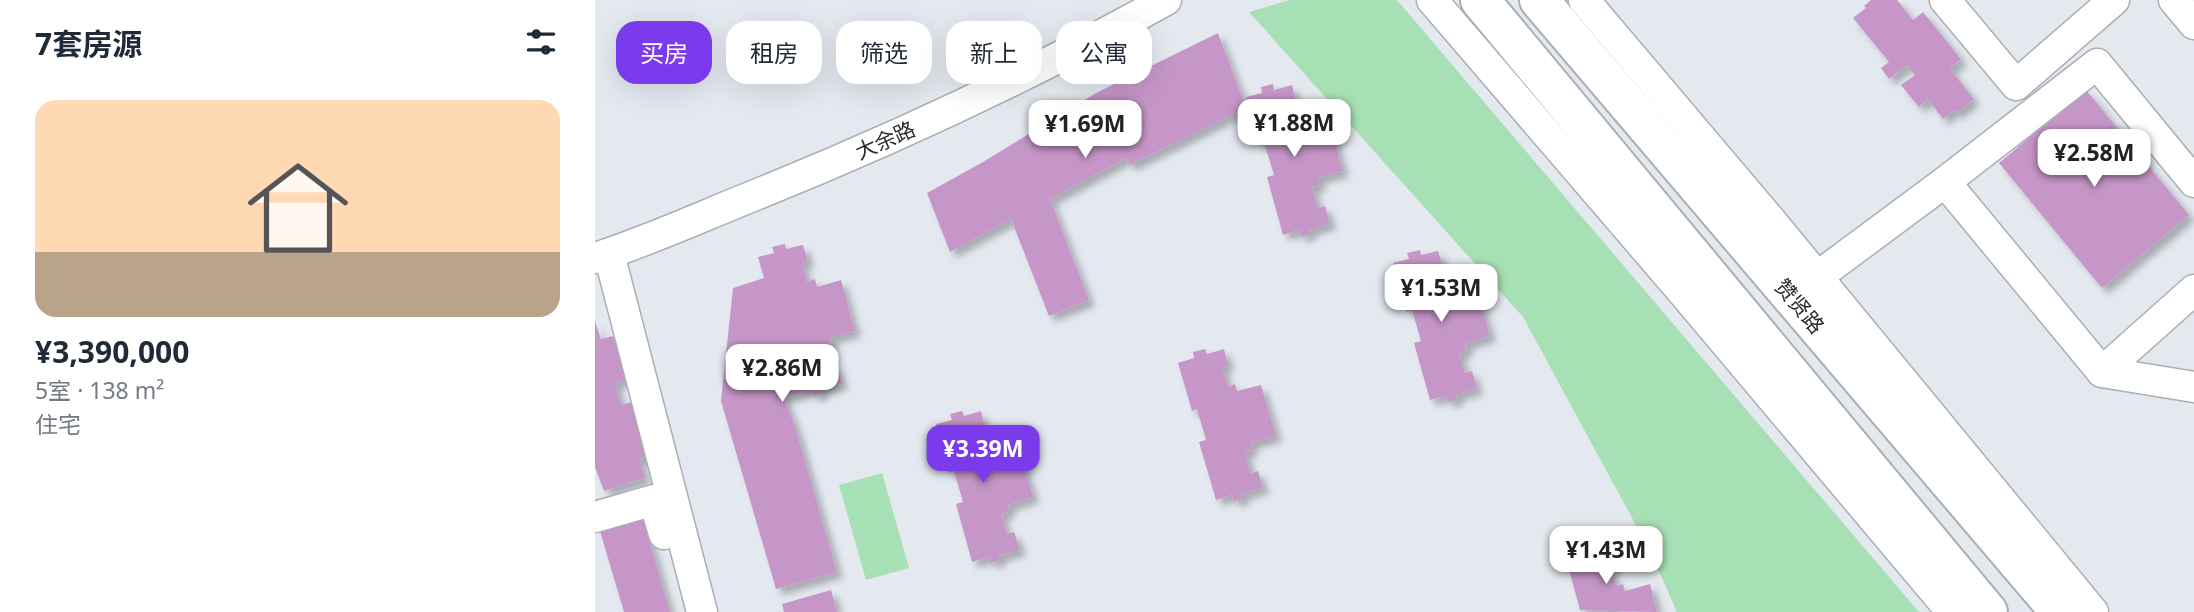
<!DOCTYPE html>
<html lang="zh">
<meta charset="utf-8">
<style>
:root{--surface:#fff;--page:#f2f2f3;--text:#1f2937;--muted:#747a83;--line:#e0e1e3;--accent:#7c3aed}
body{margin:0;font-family:"Noto Sans","Noto Sans SC",sans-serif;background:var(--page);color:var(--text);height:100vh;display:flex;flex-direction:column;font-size:26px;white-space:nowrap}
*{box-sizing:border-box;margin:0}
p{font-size:23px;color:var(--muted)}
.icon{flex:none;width:38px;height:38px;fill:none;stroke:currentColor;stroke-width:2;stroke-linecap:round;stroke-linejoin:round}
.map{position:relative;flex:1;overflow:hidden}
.drawer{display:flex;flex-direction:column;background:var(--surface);width:595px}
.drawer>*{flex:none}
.top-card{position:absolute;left:21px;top:21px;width:665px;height:63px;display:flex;gap:14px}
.price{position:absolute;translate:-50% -60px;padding:0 16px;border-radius:14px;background:#fff;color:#222;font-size:23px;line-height:46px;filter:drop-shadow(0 2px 4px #0008)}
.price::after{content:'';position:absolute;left:50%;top:42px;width:21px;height:16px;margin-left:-10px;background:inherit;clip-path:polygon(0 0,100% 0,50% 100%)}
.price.active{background:var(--accent);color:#fff}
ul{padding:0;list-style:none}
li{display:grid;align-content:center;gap:14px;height:371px;padding:0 35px}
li+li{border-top:2px solid var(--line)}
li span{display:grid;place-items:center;height:217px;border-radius:21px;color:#555}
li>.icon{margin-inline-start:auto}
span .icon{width:126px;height:126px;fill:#fffc;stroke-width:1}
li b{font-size:30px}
h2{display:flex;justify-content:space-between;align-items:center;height:84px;padding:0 35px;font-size:30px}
.chip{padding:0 24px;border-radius:21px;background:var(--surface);box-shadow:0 7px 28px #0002;font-size:24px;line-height:63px}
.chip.active{background:var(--accent);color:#fff}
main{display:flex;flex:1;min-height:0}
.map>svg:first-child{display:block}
.green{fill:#a8e0b5}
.building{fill:#c796c8;filter:url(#shadow)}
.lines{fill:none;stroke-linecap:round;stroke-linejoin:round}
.minor-casing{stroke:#aaaeb5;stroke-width:33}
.major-casing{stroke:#aaaeb5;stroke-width:42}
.minor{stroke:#fff;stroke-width:30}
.major{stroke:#fff;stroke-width:38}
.labels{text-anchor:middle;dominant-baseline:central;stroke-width:6;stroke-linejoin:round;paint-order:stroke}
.street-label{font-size:21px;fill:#282a2c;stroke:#fff}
</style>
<main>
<section class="drawer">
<h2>7套房源<svg class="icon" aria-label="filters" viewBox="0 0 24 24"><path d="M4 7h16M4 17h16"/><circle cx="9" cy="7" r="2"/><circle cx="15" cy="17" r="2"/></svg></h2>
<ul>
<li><span style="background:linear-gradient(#ffd9b3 70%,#b9a48a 0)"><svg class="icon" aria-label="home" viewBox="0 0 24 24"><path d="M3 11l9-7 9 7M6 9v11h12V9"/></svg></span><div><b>¥3,390,000</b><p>5室 · 138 m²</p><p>住宅</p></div></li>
</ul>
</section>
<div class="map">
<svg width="1599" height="612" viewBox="0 0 1599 612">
<defs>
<filter id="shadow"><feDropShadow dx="6" dy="6" stdDeviation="3.5" flood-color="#0004"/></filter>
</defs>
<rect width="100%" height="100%" fill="#e4e9f0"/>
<!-- green -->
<g class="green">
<polygon points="695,0 802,0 1324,612 1082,612 1056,553 928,317 654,12"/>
<polygon points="287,473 314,568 271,580 244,485"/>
</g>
<!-- building -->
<g class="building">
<polygon points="1276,0 1302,0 1318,20 1328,12 1366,59 1355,69 1379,99 1362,113 1359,110 1348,119 1333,99 1324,107 1306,85 1320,75 1312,65 1294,79 1286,68 1294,62 1258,18 1271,8 1269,6"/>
<polygon points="623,33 651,108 535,165 531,158 455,199 494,300 454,316 416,219 355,252 332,193 388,162 501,93"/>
<polygon points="678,84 679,90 697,85 701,101 695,103 700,121 707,120 709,127 733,120 748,171 723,178 725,185 717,187 723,208 730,206 735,224 714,230 715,234 706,237 704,230 688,235 672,177 679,175 670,145 665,146 651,97 667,93 666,87"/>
<polygon points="1491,90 1594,215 1507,288 1404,163"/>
<polygon points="190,244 191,249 208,245 213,261 207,263 212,282 220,279 222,287 246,280 260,331 235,338 237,345 229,347 235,368 242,366 247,384 226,389 227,394 218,396 216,390 189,398 200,426 242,572 181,589 126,401 138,288 169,278 163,257 179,253 177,247"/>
<polygon points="825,250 826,255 843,251 848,267 842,268 847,287 854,285 856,292 880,285 895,336 870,344 872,351 864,353 870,373 877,371 882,389 861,395 862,400 853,402 851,396 835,400 819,343 826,341 817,310 812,312 798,263 814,259 812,253"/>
<polygon points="0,321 6,339 18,336 31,380 20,383 26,405 37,402 53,456 44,459 50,478 9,491 0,467"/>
<polygon points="610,349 612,354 629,349 633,366 627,367 633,387 640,384 642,391 666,385 681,436 655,443 658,450 650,452 655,473 663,471 668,488 647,494 648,499 638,501 637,495 621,500 604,442 611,440 602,409 597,411 583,363 599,358 598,352"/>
<polygon points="367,411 369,416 386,411 390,428 384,429 390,448 397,446 399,453 423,446 438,497 413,505 414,512 406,514 412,534 419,532 425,550 404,556 405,560 395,563 394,557 377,562 361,504 368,502 359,471 354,473 341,424 357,420 355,414"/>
<polygon points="48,518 75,612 29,612 5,531"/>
<polygon points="999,548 1000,554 1017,549 1022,565 1015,567 1021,586 1028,584 1030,591 1055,584 1062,612 985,610 972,562 988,557 986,552"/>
<polygon points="236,590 242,612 189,612 187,604"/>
</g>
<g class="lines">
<defs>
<g id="minor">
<polyline points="837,0 1091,296 1357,612"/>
<polyline points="989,0 1177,222 1498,612"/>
<polyline points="1350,0 1421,85 1519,0"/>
<polyline points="1579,0 1599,24"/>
<polyline points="1350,182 1507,372 1599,387"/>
<polyline points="14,254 107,612"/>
<path d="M 0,258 C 50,242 99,220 148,200 C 293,142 435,76 571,0"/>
<polyline points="1222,277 1350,182 1502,64 1599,182"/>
<polyline points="1507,372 1599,290"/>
<polyline points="0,517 59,500 69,534"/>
</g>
<g id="major">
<polyline points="885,0 1393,612"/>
<polyline points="944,0 1465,612"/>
</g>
</defs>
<!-- minor casing -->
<use href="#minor" class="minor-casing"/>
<!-- major casing -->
<use href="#major" class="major-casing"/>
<!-- minor -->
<use href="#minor" class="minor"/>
<!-- major -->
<use href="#major" class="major"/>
</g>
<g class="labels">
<!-- street labels -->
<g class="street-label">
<text transform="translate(290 140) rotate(-24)">大余路</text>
<text transform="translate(1205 306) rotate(50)">赞贤路</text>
</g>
</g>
</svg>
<b class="price" style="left:699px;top:159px">¥1.88M</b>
<b class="price" style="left:490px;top:160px">¥1.69M</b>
<b class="price" style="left:1499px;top:189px">¥2.58M</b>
<b class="price" style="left:846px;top:324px">¥1.53M</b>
<b class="price" style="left:187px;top:404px">¥2.86M</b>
<b class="price active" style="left:388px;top:485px">¥3.39M</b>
<b class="price" style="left:1011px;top:586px">¥1.43M</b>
<div class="top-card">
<a class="chip active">买房</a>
<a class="chip">租房</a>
<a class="chip">筛选</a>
<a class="chip">新上</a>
<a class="chip">公寓</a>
</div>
</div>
</main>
